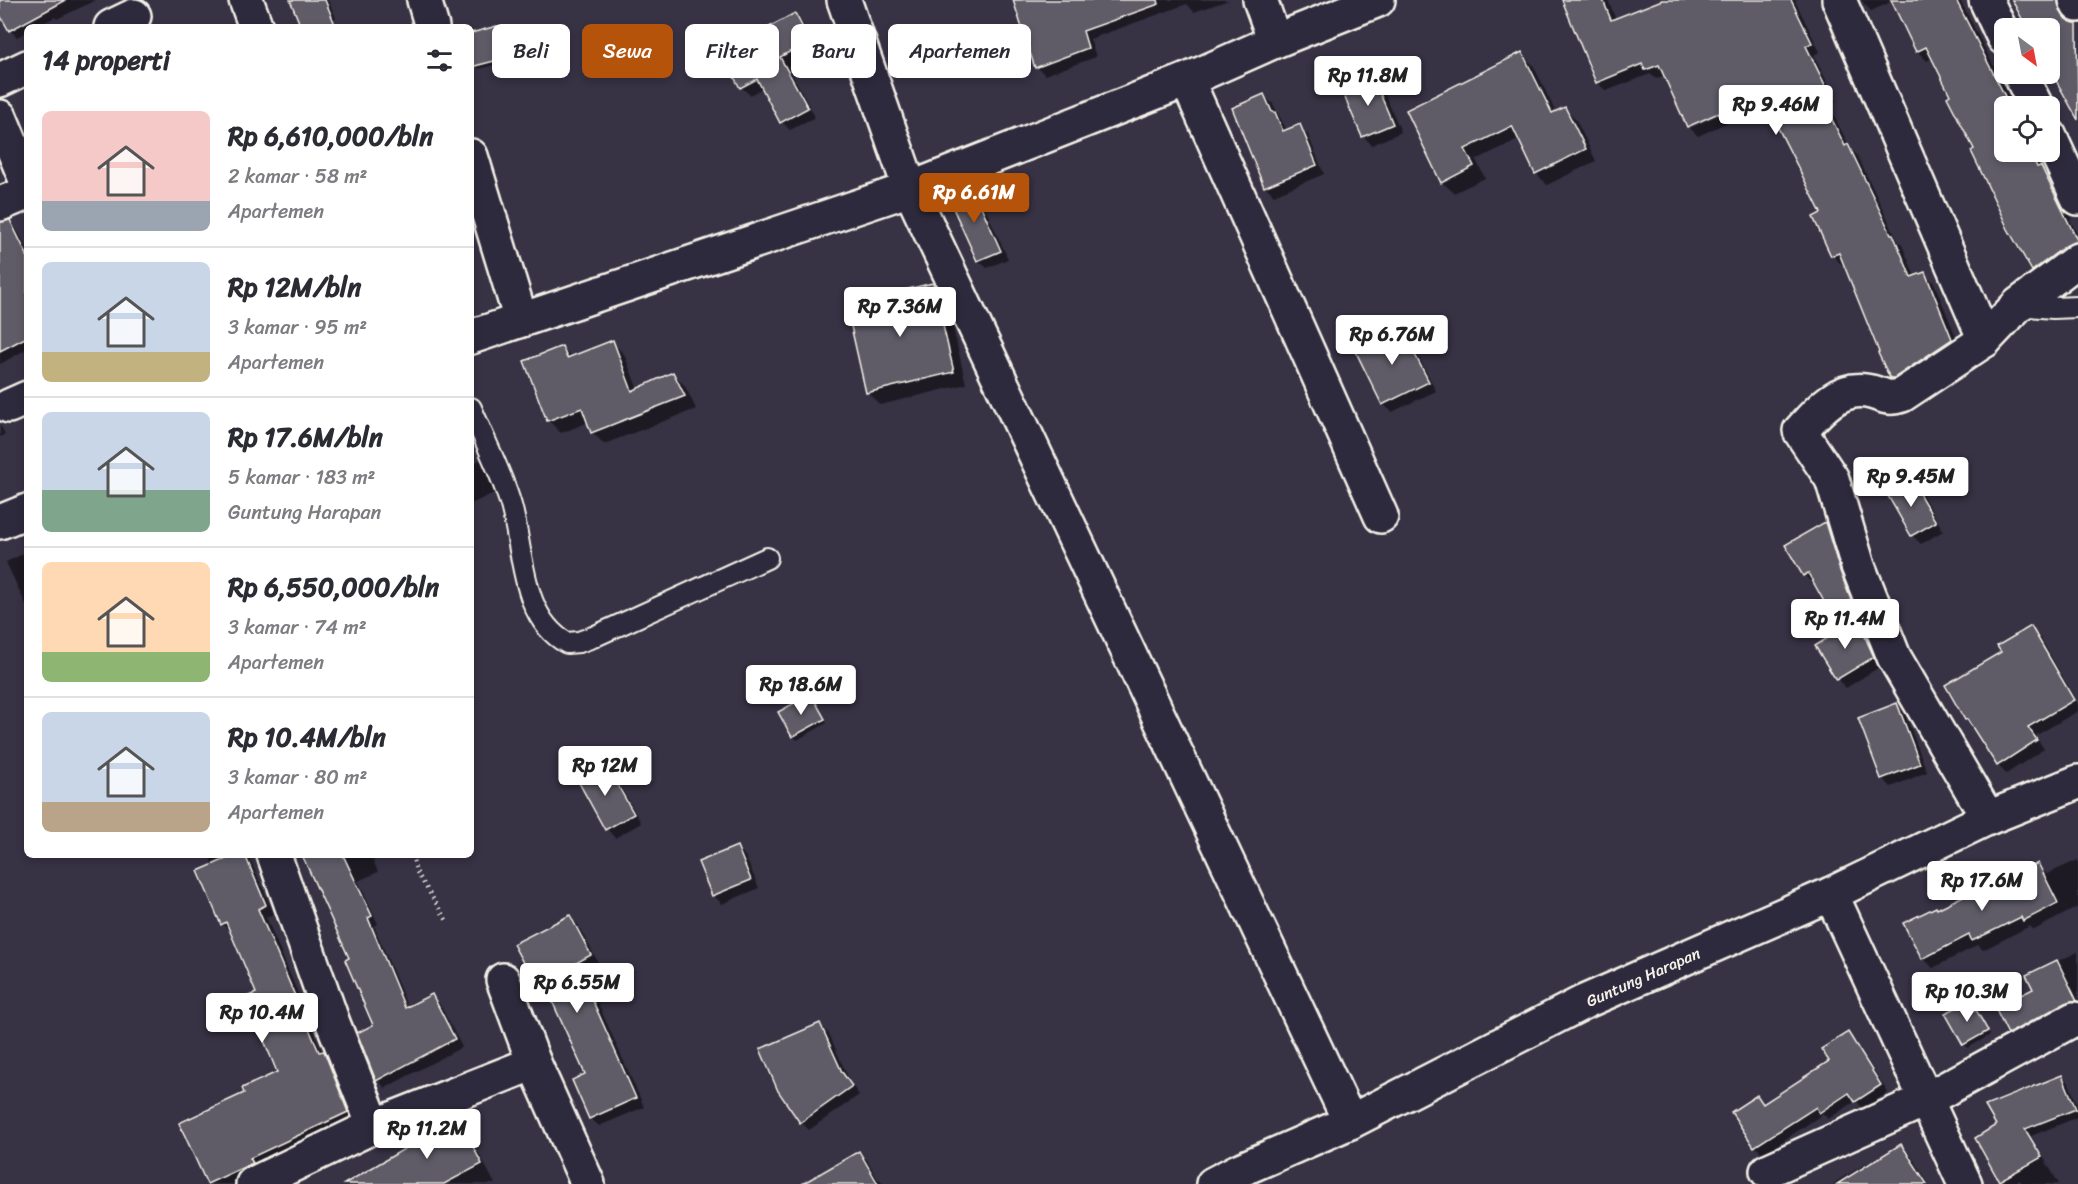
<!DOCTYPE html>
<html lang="id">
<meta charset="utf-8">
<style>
:root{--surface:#fff;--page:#f2f2f3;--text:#2b2b33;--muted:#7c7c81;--line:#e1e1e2;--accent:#b45309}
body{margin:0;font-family:Sriracha,sans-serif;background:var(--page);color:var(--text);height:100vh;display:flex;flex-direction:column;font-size:22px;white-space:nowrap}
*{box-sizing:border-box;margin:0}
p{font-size:20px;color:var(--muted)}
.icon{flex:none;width:33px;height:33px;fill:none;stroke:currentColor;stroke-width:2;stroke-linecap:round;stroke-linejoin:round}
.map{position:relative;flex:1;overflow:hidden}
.panel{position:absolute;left:24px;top:24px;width:450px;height:834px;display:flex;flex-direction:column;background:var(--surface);border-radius:9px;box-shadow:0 3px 9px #0003}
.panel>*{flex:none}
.banner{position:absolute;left:492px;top:24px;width:570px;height:54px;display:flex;gap:12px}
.needle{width:39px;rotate:148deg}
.tools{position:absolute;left:1994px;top:18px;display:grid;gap:12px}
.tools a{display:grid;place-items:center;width:66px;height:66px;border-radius:9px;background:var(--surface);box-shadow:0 3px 9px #0003;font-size:30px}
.price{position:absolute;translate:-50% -51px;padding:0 14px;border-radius:6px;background:#fff;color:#222;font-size:20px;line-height:39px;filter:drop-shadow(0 2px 3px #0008)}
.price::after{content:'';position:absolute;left:50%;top:36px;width:18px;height:14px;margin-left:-9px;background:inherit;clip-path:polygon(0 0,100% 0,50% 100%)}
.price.active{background:var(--accent);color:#fff}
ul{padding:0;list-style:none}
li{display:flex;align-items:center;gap:18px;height:150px;padding:0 18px}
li+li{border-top:2px solid var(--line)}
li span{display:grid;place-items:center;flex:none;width:168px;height:120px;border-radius:9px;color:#555}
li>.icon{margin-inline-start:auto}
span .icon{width:72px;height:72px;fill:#fffc;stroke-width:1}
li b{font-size:26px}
h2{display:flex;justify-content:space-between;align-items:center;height:72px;padding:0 18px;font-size:26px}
.tag{padding:0 21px;border-radius:9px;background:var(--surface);box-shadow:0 3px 9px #0003;font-size:21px;line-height:54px}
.tag.active{background:var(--accent);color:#fff}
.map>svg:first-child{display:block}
.shadow{fill:#0007;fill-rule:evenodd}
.building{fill:#5f5c67;stroke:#f4f1e8;stroke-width:1.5}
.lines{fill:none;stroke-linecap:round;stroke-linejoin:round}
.service-casing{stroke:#f4f1e8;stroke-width:24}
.minor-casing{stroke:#f4f1e8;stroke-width:38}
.tertiary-casing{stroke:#f4f1e8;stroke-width:38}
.path{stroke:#f4f1e8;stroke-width:4;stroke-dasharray:1.5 4.5;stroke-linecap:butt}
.service{stroke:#2f2a3d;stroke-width:20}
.minor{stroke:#2f2a3d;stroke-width:33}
.tertiary{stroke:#2f2a3d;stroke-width:33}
.labels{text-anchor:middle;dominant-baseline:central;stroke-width:5;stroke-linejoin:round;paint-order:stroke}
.street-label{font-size:16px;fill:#f4f1e8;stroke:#2f2a3d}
</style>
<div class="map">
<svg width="2078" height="1184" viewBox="0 0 2078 1184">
<rect width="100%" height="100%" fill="#373244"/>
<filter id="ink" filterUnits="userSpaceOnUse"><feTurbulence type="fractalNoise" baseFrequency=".0167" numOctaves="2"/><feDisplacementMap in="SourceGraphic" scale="12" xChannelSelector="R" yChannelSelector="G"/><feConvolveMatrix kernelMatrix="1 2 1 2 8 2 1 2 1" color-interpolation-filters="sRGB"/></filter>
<g filter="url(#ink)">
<!-- shadow -->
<g class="shadow">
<polygon points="0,0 96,0 57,19 55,17 36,27 27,27 27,32 17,37 10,30 0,12"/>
<polygon points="291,0 328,0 336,18 316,27 305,27"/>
<polygon points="1018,0 1229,0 1194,12 1187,4 1090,39 1096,57 1045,75 1037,67"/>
<path d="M 1576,0 L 1608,0 L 1616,20 L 1661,2 L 1660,0 L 1798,0 L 1795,1 L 1820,52 L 1814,55 L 1836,101 L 1828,104 L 1850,148 L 1857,155 L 1898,241 L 1902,245 L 1915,277 L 1925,274 L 1934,283 L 1961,349 L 1901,387 L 1891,377 L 1845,263 L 1842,265 L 1832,255 L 1815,218 L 1824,214 L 1768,104 L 1698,136 L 1688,126 L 1665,75 L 1656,79 L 1650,74 L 1606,91 L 1597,82 ZM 1767,89 L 1768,92 L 1690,128 L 1690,124 Z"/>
<polygon points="1861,0 1960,0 2014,106 2004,106 2004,152 2035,152 2041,166 2051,176 2072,219 2070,220 2078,235 2078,254 2043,279 2034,270 2010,228 1933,58 1927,61 1917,51 1893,1 1871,11"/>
<polygon points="2014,0 2070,0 2066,8 2070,23 2078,26 2078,117 2069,101 2062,94 2049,68 2049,28 2028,28"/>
<polygon points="795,15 803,24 817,50 788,66 815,117 790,130 782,122 763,88 750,95 741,87"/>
<polygon points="496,27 500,31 509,61 479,69 475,65 471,51 471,34"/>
<polygon points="1522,54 1533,65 1556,113 1565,108 1576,120 1596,161 1547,185 1536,173 1519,139 1476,160 1485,178 1454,193 1442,182"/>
<polygon points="1373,79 1382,88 1401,132 1372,145 1363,136"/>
<polygon points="1264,96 1273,104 1287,131 1299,126 1308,135 1324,174 1274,195 1265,186"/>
<polygon points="971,188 980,197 1008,259 987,268 978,260"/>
<polygon points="9,222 17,230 27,249 27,349 0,364 0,224"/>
<polygon points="933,284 946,297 966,384 880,405 867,392"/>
<polygon points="1401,329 1409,338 1436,391 1392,412 1383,404"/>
<polygon points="612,342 624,354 638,390 673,374 685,386 696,409 604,444 592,432 589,422 561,433 548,420 562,347 572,357"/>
<polygon points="0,425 5,434 0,437"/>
<polygon points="471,455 475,462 480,460 488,468 498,491 471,504"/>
<polygon points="1911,482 1920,490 1943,531 1921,544 1912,535 1889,494"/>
<polygon points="1825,524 1833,532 1859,609 1840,619 1832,611 1815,582 1813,584 1804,575 1787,545"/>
<polygon points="27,552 27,607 6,562"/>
<polygon points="1857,621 1866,629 1881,666 1846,688 1837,679 1817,646"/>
<polygon points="2031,628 2040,637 2078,704 2078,711 2035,736 2044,749 2006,774 1998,765 1975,728 1966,719 2003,653"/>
<polygon points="811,696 827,723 797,740 793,736"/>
<polygon points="1896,705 1905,714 1927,772 1891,787 1882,778"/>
<polygon points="605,765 613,773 641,823 615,838 607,829 579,779"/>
<polygon points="737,847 745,856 759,888 722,904 713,895"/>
<polygon points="209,855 248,855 274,914 266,917 322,1051 331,1059 356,1121 245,1184 208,1184 181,1124 246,1094 279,1072 258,994 231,932 222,924 213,866"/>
<polygon points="304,855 371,855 378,872 358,881 378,924 374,926 408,1008 431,996 439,1003 462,1047 385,1088 378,1080 359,1034 374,1026 351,959"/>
<polygon points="2078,860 2078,907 2034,930 2030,926 1983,950 1978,945 1933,968 1923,958 1938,911 1989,890 2037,865 2047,874"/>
<polygon points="570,916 578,925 599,964 584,972 644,1107 599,1126 590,1118 587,1075 549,990 545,993 536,984"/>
<polygon points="2078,952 2078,1011 2019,1042 2009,1033 2035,990 2028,975"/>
<polygon points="1970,1003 1990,1035 1968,1048 1964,1044"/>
<polygon points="820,1025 829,1034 850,1082 859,1095 809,1130 801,1122"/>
<polygon points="1848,1034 1855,1041 1888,1093 1863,1108 1856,1101 1828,1119 1823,1114 1763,1154 1755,1146 1733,1112 1757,1097 1765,1104 1831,1061"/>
<polygon points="2062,1076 2069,1083 2078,1106 2078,1117 2031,1136 2059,1184 2022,1184 2020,1180 2014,1184 2004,1184 1977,1138 1998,1126"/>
<polygon points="457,1118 465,1127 495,1184 342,1184 364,1171 366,1173"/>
<polygon points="1901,1146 1910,1154 1929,1184 1832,1184 1869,1162 1871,1164"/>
<polygon points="859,1153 867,1160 878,1180 879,1179 884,1184 843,1184"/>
</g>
<!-- building -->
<g class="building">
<polygon points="0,0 66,0 9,31 0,15"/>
<polygon points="290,0 325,0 336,27 301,27"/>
<polygon points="1013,0 1158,0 1159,4 1083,31 1088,48 1035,68"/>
<polygon points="1562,0 1603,0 1611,20 1662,0 1791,0 1812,43 1806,46 1828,91 1820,95 1845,146 1848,144 1891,234 1893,234 1911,277 1925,272 1952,339 1894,378 1890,378 1878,353 1879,352 1839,253 1831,256 1813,217 1821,213 1761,94 1687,127 1659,65 1645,70 1642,64 1596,83"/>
<polygon points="1891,0 1956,0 2010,106 2004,106 2004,152 2030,152 2037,167 2041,166 2078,242 2067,245 2032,271 2008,229 1985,180 1971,151 1974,149 1947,97 1950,95 1926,47 1916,52"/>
<polygon points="2012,0 2058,0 2061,12 2066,19 2077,23 2078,120 2049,68 2049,28 2027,28"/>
<polygon points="795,13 810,41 780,57 808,108 780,123 757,79 740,88 721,53"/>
<polygon points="497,26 506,58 471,67 471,33"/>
<polygon points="1522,52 1552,113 1565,107 1586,149 1535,174 1512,126 1465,149 1474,166 1441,183 1406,110"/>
<polygon points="1373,77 1393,124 1362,137 1342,91"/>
<polygon points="1264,94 1272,112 1275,112 1283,131 1300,124 1317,165 1264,187 1232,108"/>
<polygon points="972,186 1001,251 977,261 948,197"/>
<polygon points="10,220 27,255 27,337 0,351 0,222"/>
<polygon points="933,283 954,372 866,393 846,304"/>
<polygon points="1401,327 1429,382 1382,405 1355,350"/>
<polygon points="613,340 632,391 673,372 685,396 591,433 582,408 547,421 524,361 562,346 567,358"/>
<polygon points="1911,480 1936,522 1911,536 1887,494"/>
<polygon points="1825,522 1840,571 1851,600 1830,612 1808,573 1803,576 1785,545"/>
<polygon points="1857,619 1874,657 1836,680 1815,646"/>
<polygon points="2031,626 2074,700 2028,727 2037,740 1997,766 1967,719 1965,720 1945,685 2001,652 1997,646"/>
<polygon points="811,694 825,719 792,737 778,712"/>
<polygon points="1897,703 1920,764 1881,779 1858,718"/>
<polygon points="605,763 634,814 605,830 577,779"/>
<polygon points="737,846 751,880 712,896 698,862"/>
<polygon points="235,855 245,855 266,905 258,909 319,1052 324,1051 348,1112 250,1158 253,1163 207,1184 179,1123 244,1093 242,1088 277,1072 246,997 256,993 226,922 221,925 198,871"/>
<polygon points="302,855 343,855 372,916 368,918 405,1008 432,994 455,1039 376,1081 357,1033 373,1025 345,960 349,958"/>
<polygon points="2038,863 2058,903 2023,921 2021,917 1972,941 1969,935 1922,959 1903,923 1936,907 1937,909 1986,885 1988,889"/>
<polygon points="570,915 591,955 576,963 636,1098 589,1119 572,1080 585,1074 543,981 535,985 513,944"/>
<polygon points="2057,960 2077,1001 2065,1003 2008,1034 1995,1008 2033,989 2026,975"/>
<polygon points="1971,1001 1988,1031 1963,1045 1945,1013"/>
<polygon points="820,1023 842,1072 852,1086 800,1123 778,1091 760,1049"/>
<polygon points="1848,1032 1881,1085 1855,1102 1849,1093 1819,1113 1816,1107 1754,1147 1731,1112 1757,1095 1763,1104 1829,1061 1821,1049"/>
<polygon points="2062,1075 2076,1109 2025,1129 2042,1157 1999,1181 1975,1138 1996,1125 1985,1106"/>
<polygon points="457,1116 482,1164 444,1184 344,1184 430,1134 428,1132"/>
<polygon points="1901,1144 1927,1184 1837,1184"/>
<polygon points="859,1151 878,1184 802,1184"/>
</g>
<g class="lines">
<defs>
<g id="service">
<polyline points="2018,305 2053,308 2078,307"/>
<path d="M 471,408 C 484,439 500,470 510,502 C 524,546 519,617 567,643 L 579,642 L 593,637 L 767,558"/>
</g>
<g id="minor">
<polyline points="246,0 256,27"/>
<polyline points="424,0 432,27"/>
<polyline points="844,0 910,189 1350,1122"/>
<polyline points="1260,0 1275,41"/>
<polyline points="1839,0 1985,340"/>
<polyline points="1986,0 2004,38"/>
<polyline points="2076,0 2078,5"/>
<polyline points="111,27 134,16"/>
<polyline points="2020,74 2036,106"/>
<polyline points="0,80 27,67"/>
<polyline points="1187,80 1381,516"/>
<polyline points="0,117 27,182"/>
<polyline points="2049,135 2078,198"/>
<polyline points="471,156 521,320"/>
<polyline points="0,204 27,193"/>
<polyline points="471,337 910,189 1187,80 1275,41 1378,0"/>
<polyline points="9,406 27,398"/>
<polyline points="0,522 27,511"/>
<path d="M 1988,818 L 1894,657 L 1858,566 L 1832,479 L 1800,431 C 1817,412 1837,387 1866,391 C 1882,393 1885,401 1902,395 L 1985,340 L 2018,305 L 2078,260"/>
<polyline points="274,855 333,1023 374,1126"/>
<polyline points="1831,894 1965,1184"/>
<polyline points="503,980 534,1063 588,1184"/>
<polyline points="1767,1171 1927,1099 2074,1019"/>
<polyline points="253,1184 374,1126 534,1063"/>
</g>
<polyline id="tertiary" points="1213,1184 1240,1170 1350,1122 1584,1002 1831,894 1988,818 2078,782"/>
</defs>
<!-- service casing -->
<use href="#service" class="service-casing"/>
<!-- minor casing -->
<use href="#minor" class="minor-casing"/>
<!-- tertiary casing -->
<use href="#tertiary" class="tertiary-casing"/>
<!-- path -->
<polyline class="path" points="412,855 416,871 447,921"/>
<!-- service -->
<use href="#service" class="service"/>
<!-- minor -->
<use href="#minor" class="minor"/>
<!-- tertiary -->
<use href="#tertiary" class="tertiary"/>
</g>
</g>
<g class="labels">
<!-- street labels -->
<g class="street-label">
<text transform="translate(1643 977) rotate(-24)">Guntung Harapan</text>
</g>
</g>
</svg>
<div class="tools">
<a><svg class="needle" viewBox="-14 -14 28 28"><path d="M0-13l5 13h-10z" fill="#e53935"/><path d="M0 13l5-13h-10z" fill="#7c7c81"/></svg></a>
<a><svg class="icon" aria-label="locate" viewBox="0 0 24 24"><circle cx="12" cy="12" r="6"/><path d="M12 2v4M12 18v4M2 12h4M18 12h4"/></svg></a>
</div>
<b class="price" style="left:1368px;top:107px">Rp 11.8M</b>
<b class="price" style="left:1776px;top:136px">Rp 9.46M</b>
<b class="price active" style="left:974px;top:224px">Rp 6.61M</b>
<b class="price" style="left:900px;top:338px">Rp 7.36M</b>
<b class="price" style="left:1392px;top:366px">Rp 6.76M</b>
<b class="price" style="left:1911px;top:508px">Rp 9.45M</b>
<b class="price" style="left:1845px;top:650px">Rp 11.4M</b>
<b class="price" style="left:801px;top:716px">Rp 18.6M</b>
<b class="price" style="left:605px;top:797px">Rp 12M</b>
<b class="price" style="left:1982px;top:912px">Rp 17.6M</b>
<b class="price" style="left:577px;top:1014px">Rp 6.55M</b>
<b class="price" style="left:1967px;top:1023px">Rp 10.3M</b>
<b class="price" style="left:262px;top:1044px">Rp 10.4M</b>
<b class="price" style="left:427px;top:1160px">Rp 11.2M</b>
<div class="banner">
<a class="tag">Beli</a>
<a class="tag active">Sewa</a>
<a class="tag">Filter</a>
<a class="tag">Baru</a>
<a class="tag">Apartemen</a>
</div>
<section class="panel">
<h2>14 properti<svg class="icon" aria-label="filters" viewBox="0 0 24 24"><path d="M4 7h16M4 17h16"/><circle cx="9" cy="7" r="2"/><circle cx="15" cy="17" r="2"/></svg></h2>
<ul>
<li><span style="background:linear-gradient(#f6c9c9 75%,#9aa5b1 0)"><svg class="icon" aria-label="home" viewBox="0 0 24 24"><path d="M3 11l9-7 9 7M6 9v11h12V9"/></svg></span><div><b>Rp 6,610,000/bln</b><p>2 kamar · 58 m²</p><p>Apartemen</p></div></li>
<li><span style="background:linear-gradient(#c9d6e8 75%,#c2b280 0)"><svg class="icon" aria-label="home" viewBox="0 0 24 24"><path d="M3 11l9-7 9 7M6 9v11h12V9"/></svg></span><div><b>Rp 12M/bln</b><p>3 kamar · 95 m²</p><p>Apartemen</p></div></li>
<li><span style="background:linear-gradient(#c9d6e8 65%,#7fa58c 0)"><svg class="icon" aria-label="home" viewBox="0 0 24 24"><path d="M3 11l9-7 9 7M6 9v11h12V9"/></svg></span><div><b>Rp 17.6M/bln</b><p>5 kamar · 183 m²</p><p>Guntung Harapan</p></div></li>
<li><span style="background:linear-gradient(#ffd9b3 75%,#8fb573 0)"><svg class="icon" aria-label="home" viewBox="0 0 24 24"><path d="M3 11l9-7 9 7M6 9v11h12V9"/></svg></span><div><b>Rp 6,550,000/bln</b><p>3 kamar · 74 m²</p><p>Apartemen</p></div></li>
<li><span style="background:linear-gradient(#c9d6e8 75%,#b9a48a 0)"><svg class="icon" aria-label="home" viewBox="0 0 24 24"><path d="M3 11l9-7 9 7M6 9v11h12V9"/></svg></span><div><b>Rp 10.4M/bln</b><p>3 kamar · 80 m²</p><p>Apartemen</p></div></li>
</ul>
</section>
</div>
